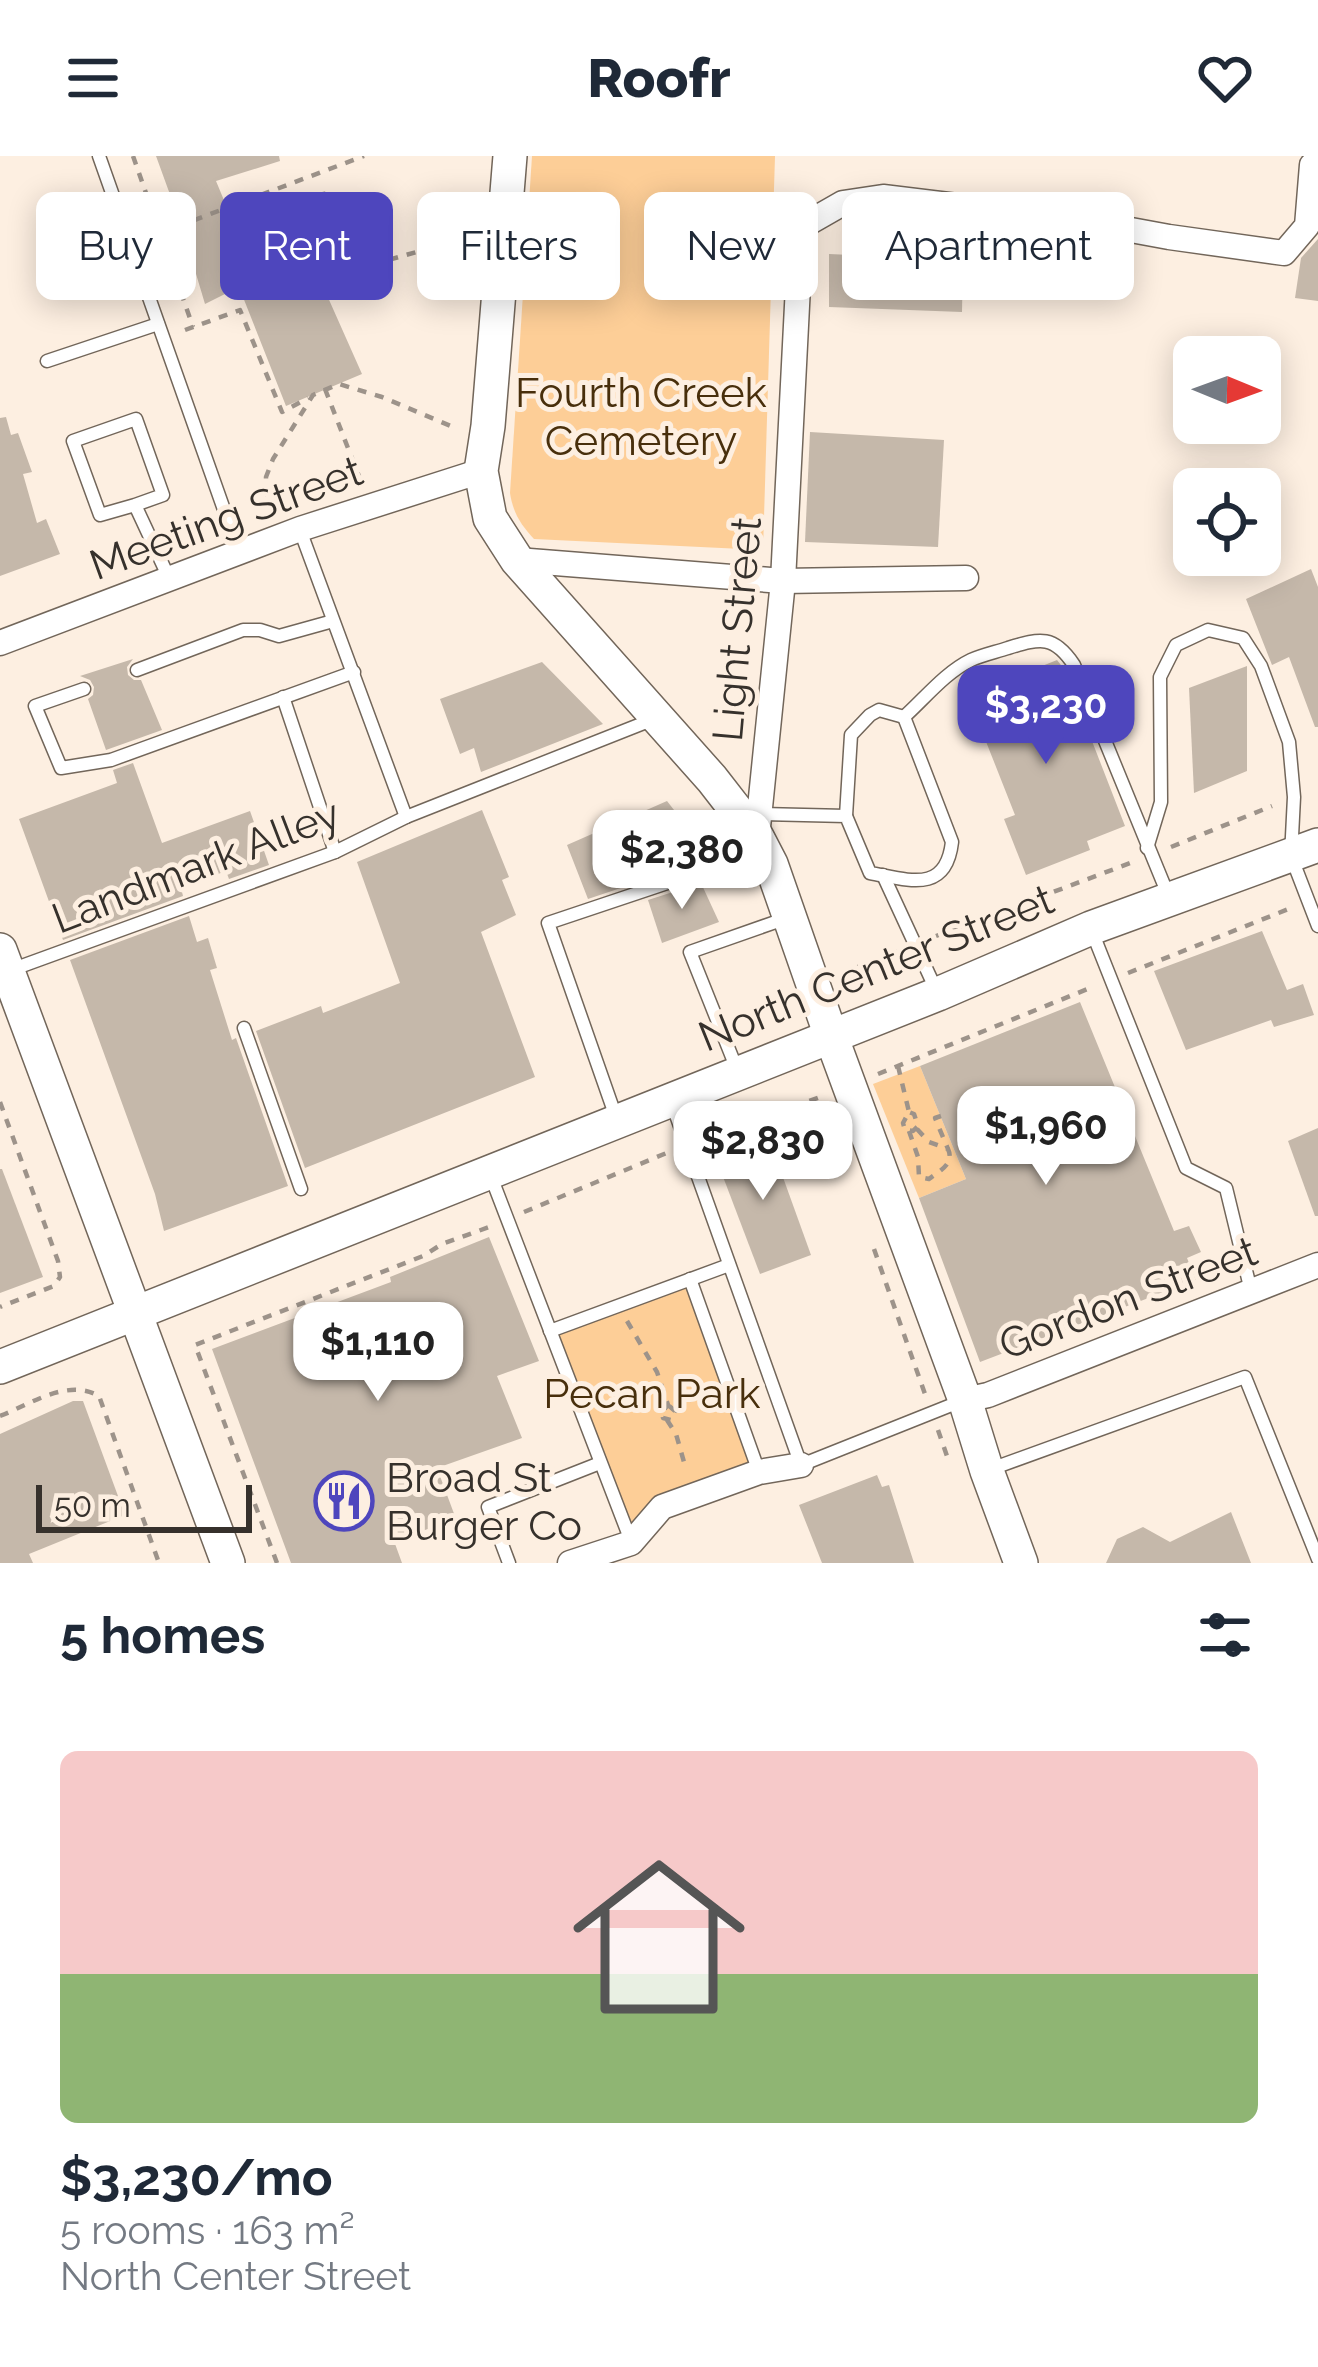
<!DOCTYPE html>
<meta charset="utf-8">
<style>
:root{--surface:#fff;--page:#f2f2f3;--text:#1f2937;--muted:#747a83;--line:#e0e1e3;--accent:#4e46bd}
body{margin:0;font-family:Raleway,sans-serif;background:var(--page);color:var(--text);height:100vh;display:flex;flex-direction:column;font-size:45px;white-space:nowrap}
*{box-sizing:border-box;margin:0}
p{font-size:39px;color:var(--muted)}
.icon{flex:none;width:66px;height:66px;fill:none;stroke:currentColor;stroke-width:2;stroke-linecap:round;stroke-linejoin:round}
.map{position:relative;height:1407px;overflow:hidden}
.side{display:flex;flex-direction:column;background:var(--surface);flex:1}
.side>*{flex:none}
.top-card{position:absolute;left:36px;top:36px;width:1248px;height:108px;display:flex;gap:24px}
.needle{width:78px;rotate:91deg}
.tools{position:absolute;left:1173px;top:180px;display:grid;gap:24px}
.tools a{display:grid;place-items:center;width:108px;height:108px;border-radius:18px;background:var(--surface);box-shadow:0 6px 30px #0003;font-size:60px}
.scale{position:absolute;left:36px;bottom:30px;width:216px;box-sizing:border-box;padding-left:12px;border:6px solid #36312c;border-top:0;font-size:33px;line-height:42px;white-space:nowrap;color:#36312c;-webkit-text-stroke:9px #fdefe1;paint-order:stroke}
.price{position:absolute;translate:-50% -102px;padding:0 27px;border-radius:24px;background:#fff;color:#222;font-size:39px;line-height:78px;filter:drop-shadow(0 3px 6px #0008)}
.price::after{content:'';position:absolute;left:50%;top:72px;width:36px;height:27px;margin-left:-18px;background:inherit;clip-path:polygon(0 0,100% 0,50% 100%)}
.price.active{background:var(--accent);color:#fff}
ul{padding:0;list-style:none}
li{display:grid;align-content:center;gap:24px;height:636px;padding:0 60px}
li+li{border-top:3px solid var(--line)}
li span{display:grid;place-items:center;height:372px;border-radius:18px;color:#555}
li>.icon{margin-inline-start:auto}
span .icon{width:216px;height:216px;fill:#fffc;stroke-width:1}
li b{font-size:51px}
h2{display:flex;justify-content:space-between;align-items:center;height:144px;padding:0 60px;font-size:51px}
.pill{padding:0 42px;border-radius:18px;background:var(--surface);box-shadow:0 6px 30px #0003;font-size:42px;line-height:108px}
.pill.active{background:var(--accent);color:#fff}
header{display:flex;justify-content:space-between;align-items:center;height:156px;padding:0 60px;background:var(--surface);font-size:54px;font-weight:800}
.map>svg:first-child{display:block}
.green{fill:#fdce97}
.building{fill:#c5b8aa}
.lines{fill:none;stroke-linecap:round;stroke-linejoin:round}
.lane-casing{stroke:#72665a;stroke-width:15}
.street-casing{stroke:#72665a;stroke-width:27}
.secondary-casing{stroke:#72665a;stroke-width:36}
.path{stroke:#9d938a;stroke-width:4.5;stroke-dasharray:9 9;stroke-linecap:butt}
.lane{stroke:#fff;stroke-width:12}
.street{stroke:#fff;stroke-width:24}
.secondary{stroke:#fff;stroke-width:33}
.labels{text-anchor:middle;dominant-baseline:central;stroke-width:10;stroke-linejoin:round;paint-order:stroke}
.park-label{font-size:42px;fill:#482f0c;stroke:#fdefe1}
.street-label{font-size:42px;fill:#36312c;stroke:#fdefe1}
.poi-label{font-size:42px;fill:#36312c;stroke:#fdefe1;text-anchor:start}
</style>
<header><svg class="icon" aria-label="menu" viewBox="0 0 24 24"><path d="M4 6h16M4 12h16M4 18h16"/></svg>Roofr<svg class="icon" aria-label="heart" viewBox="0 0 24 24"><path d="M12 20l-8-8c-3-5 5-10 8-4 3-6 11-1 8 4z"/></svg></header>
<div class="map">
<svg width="1318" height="1407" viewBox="0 0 1318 1407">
<rect width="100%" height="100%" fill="#fdefe1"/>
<!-- green -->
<g class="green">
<path d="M 532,0 L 775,0 L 763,394 L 534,383 C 521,369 513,357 510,337 Z"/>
<polygon points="920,910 966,1023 919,1042 873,928"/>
<polygon points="690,1123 759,1316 685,1342 631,1387 550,1175"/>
</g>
<!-- building -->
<g class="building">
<polygon points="156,0 279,0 280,5 216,25 233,66 325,35 348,99 314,110 362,218 286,250 239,131 205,148 174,44 172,44"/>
<polygon points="1318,83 1318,145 1295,142 1301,102"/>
<polygon points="829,98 963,104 962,156 829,151"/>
<polygon points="6,261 11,279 18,277 32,316 23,318 37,367 46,363 60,398 0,420 0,262"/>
<polygon points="810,276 944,284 938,391 805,386"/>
<polygon points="1311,413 1318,431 1318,571 1315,571 1289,501 1272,509 1246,443"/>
<polygon points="133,503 127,511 128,519 134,524 141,524 162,574 106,594 88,543 93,539 94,531 90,524 80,520"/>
<polygon points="1057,504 1064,513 1125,670 1087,685 1090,694 1026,719 1004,663 1015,659 968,540"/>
<polygon points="542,506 603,568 481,616 474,592 460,598 440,543"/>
<polygon points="1247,510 1247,615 1194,637 1189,532"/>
<polygon points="133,607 162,687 250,655 269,709 229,723 226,715 181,732 183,740 63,784 19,663 117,627 113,614"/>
<polygon points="667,645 706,695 689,702 692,708 588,743 567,689"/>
<polygon points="482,654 509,721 502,724 516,759 481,776 535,921 305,1012 256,875 321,850 323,857 400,827 357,706"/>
<polygon points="701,727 719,766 662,787 648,744"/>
<polygon points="189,760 197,786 208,782 217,812 210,814 232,884 236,882 288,1030 164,1075 155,1038 70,804"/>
<polygon points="1262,775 1287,834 1303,828 1314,859 1274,871 1271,864 1186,894 1154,815"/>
<polygon points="1080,846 1174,1075 1189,1070 1201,1096 1187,1102 1196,1124 980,1206 919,1042 966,1023 920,910"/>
<polygon points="1318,972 1318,1060 1315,1060 1288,985"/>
<polygon points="767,977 811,1099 760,1118 714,997"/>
<polygon points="0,1013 2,1013 43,1121 0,1137"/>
<polygon points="489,1081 539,1205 497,1220 522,1282 437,1312 456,1363 394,1385 402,1407 291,1407 212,1193 391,1126 390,1121"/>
<polygon points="73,1245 83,1245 125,1359 29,1398 33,1407 0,1407 0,1278"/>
<polygon points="877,1319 882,1331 889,1329 914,1407 822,1407 799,1349"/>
<polygon points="1231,1356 1251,1407 1106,1407 1117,1383 1143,1371 1170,1386"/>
</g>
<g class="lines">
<defs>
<g id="lane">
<polyline points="99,0 239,396"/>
<polyline points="47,205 158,168"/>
<polyline points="135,349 100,359 73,285 136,263 163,339 135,349 169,422"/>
<polyline points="300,374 406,661"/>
<polyline points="137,514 243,474 260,474 279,480 333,465"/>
<polyline points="84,533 35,550 61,612 111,604 354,516"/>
<polyline points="283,541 335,696"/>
<path d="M 760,658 L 846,660 L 870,717 C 909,724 946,738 952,686 L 904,561 C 925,542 946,516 971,504 C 982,499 996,496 1008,492 C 1041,482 1054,479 1074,509 L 1169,741"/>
<polyline points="846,660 851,579 870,559 879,554 904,561"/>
<polyline points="1147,692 1161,646 1160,521 1176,489 1208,474 1243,482 1261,510 1289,586 1294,641 1291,700 1318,770"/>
<polyline points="883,719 938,838"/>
<polyline points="1091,773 1186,1012 1226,1032 1251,1135"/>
<polyline points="8,815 335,696 406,661 654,563"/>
<polyline points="244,872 301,1033"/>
<polyline points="738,916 690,796 787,762"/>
<polyline points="671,945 801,1309 964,1244"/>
<polyline points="617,964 548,767 763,695"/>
<polyline points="490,1018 631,1385"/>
<polyline points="690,1123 759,1316"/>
<polyline points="550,1175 729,1109"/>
<polyline points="991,1313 1245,1221 1318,1403"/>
<polyline points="509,1407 488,1351 600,1307"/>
</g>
<g id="street">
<polyline points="517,404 783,425 966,422"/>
<polyline points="0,487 300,373 481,315"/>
<polyline points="757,681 783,425 801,71 843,47 883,41 1082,65 1169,81 1284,97 1307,70 1312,9"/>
<polyline points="965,1244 988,1239 1318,1109"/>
<polyline points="570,1407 631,1387 662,1351 759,1316 801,1309"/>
</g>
<g id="secondary">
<polyline points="510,0 488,270 481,315 490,362 517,404 712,623 757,681 771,708 831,880 965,1244 987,1315 1021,1407"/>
<polyline points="0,794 228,1407"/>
<polyline points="0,1211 938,838 1091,772 1318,689"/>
</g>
</defs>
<!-- lane casing -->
<use href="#lane" class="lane-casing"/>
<!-- street casing -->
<use href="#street" class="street-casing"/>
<!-- secondary casing -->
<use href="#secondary" class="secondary-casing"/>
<!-- path -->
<g class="path">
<polyline points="133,0 193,171"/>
<polyline points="160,77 364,0"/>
<polyline points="320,123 431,92 472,84"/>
<polyline points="185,174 240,154 282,256 308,242"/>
<polyline points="325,233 362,328"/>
<polyline points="274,357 266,336 266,321 273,303 313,239 339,228 382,241 458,273"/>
<polyline points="1171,691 1272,650"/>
<polyline points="936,780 1133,706"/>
<polyline points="1128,817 1291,752"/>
<polyline points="841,818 897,795"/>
<polyline points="898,910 909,956 903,967 905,974 913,975 918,970 914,958 909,956"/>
<polyline points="878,918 1090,832"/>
<polyline points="0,946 58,1105 60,1121 54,1130 0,1151"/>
<polyline points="941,960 935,962 948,993"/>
<path d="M 909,975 L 918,1001 L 919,1021 L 929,1023 C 939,1015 955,1008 948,993 L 929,986 L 917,973"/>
<polyline points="708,982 820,941"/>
<polyline points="524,1056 669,996"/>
<polyline points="874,1093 926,1241"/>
<polyline points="627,1165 657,1216 668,1249 662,1256 663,1262 671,1264 675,1255 668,1249"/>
<polyline points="675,1255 709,1230"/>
<path d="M 0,1260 C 31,1248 67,1222 99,1240 L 159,1407"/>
<polyline points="667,1264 676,1278 686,1313"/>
<polyline points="938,1274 948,1303"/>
<polyline points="277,1407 195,1189 423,1100 442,1088 492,1070"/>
</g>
<!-- lane -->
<use href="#lane" class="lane"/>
<!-- street -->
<use href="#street" class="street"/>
<!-- secondary -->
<use href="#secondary" class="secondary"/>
</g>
<!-- icons -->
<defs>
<symbol id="restaurant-ring" viewBox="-11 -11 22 22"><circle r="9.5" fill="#fdefe1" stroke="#4e46bd" stroke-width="1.5"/><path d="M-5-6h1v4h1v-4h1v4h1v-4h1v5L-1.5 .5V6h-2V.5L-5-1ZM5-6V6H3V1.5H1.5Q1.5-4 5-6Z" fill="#4e46bd"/></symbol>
</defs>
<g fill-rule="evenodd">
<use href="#restaurant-ring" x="311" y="1312" width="66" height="66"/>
</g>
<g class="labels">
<!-- park labels -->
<g class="park-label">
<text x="641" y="236">Fourth Creek<tspan x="641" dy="48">Cemetery</tspan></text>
<text x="652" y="1237">Pecan Park</text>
</g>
<!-- street labels -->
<g class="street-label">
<text transform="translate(226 362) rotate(-20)">Meeting Street</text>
<text transform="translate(737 473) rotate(-85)">Light Street</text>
<text transform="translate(196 710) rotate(-21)">Landmark Alley</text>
<text transform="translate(876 812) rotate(-22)">North Center Street</text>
<text transform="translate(1128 1142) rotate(-21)">Gordon Street</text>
</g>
<!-- poi labels -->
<g class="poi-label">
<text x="386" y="1321">Broad St<tspan x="386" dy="48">Burger Co</tspan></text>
</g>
</g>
</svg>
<div class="tools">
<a><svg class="needle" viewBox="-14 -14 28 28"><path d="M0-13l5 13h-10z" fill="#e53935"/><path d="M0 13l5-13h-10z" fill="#747a83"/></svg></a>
<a><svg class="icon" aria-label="locate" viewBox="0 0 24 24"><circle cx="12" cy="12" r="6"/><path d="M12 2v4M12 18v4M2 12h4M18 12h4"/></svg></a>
</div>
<div class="scale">50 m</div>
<b class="price active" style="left:1046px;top:611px">$3,230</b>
<b class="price" style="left:682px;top:756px">$2,380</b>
<b class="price" style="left:1046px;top:1032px">$1,960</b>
<b class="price" style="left:763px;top:1047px">$2,830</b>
<b class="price" style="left:378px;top:1248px">$1,110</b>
<div class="top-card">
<a class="pill">Buy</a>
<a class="pill active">Rent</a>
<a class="pill">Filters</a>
<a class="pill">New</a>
<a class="pill">Apartment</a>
</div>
</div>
<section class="side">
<h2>5 homes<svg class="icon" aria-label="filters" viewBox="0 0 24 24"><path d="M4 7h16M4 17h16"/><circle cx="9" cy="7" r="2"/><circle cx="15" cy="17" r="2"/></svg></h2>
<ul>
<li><span style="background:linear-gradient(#f6c9c9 60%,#8fb573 0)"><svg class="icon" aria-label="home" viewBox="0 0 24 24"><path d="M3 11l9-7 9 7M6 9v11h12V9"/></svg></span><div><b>$3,230/mo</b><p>5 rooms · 163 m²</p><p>North Center Street</p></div></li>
</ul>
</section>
